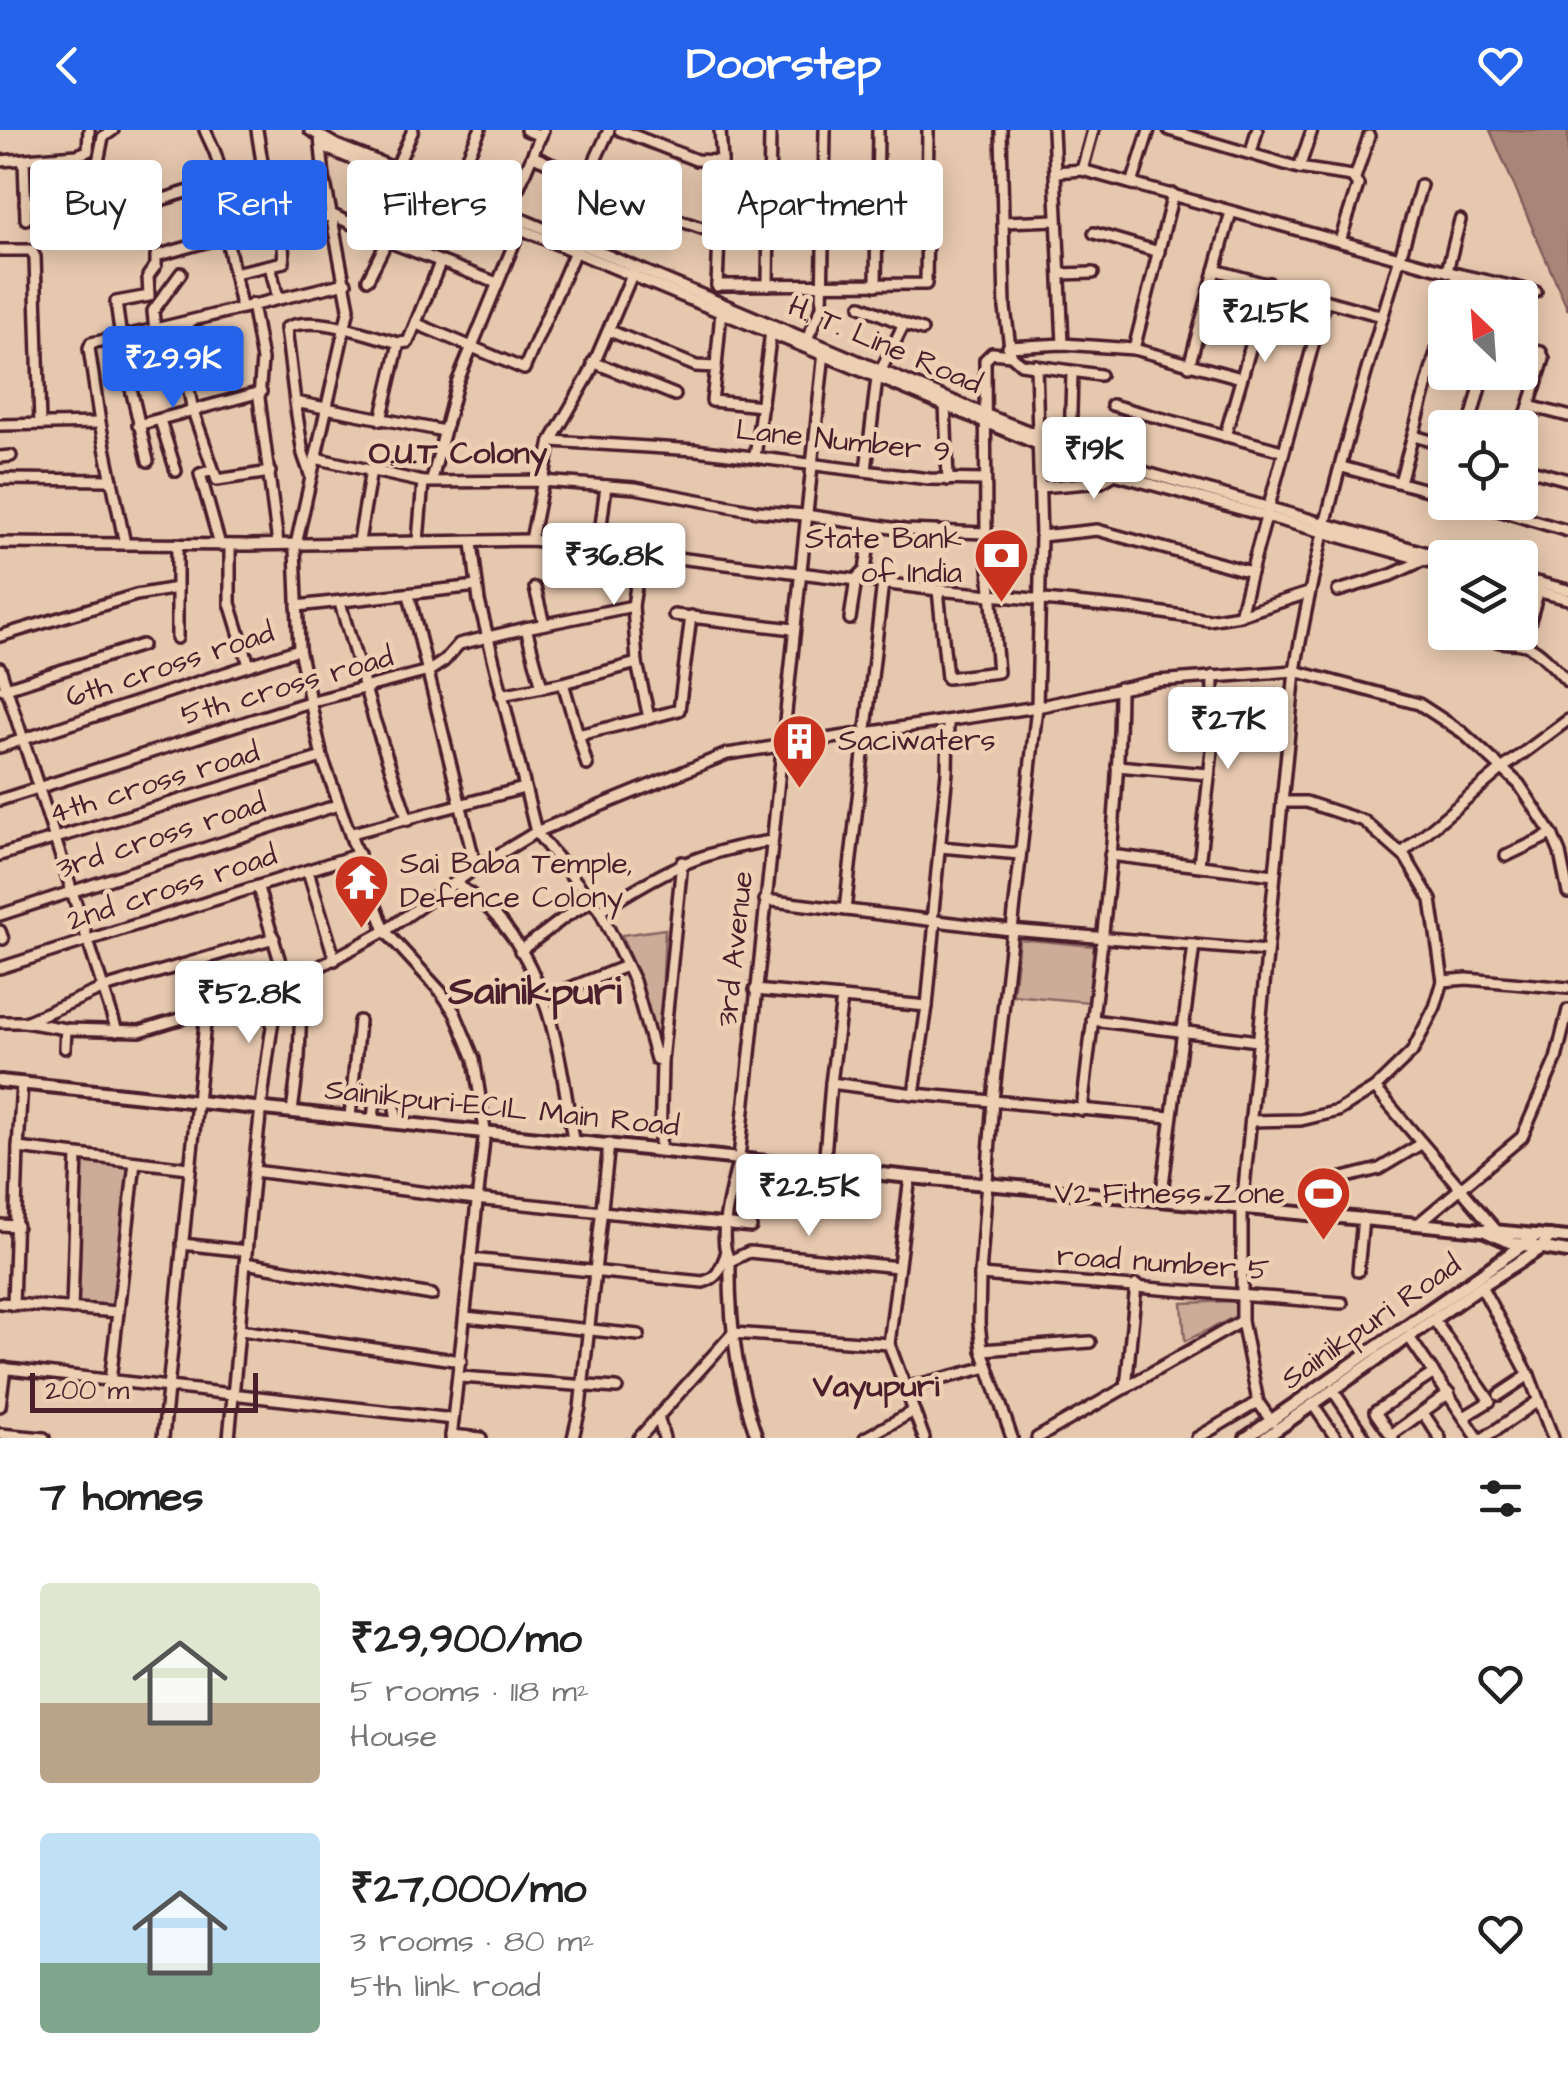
<!DOCTYPE html>
<meta charset="utf-8">
<style>
:root{--surface:#fff;--page:#f2f2f2;--text:#222;--muted:#767676;--accent:#2563eb}
body{margin:0;font-family:"Architects Daughter",sans-serif;background:var(--page);color:var(--text);height:100vh;display:flex;flex-direction:column;font-size:38px;white-space:nowrap}
*{box-sizing:border-box;margin:0}
p{font-size:32px;color:var(--muted)}
.icon{flex:none;width:55px;height:55px;fill:none;stroke:currentColor;stroke-width:2;stroke-linecap:round;stroke-linejoin:round}
.map{position:relative;height:1308px;overflow:hidden}
.sheet{display:flex;flex-direction:column;background:var(--surface);flex:1}
.sheet>*{flex:none}
.guide{position:absolute;left:30px;top:30px;width:1000px;height:90px;display:flex;gap:20px}
.needle{width:65px;rotate:335deg}
.fabs{position:absolute;left:1428px;top:150px;display:grid;gap:20px}
.fabs a{display:grid;place-items:center;width:110px;height:110px;border-radius:10px;background:var(--surface);box-shadow:0 5px 25px #0003;font-size:50px}
.scale{position:absolute;left:30px;bottom:25px;width:228px;box-sizing:border-box;padding-left:10px;border:5px solid #4a1f2b;border-top:0;font-size:28px;line-height:35px;white-space:nowrap;color:#4a1f2b;-webkit-text-stroke:8px #edcfb3;paint-order:stroke}
.price{position:absolute;translate:-50% -85px;padding:0 22px;border-radius:10px;background:#fff;color:#222;font-size:32px;line-height:65px;filter:drop-shadow(0 2px 5px #0008)}
.price::after{content:'';position:absolute;left:50%;top:60px;width:30px;height:22px;margin-left:-15px;background:inherit;clip-path:polygon(0 0,100% 0,50% 100%)}
.price.current{background:var(--accent);color:#fff}
ul{padding:0;list-style:none}
li{display:flex;align-items:center;gap:30px;height:250px;padding:0 40px}
li span{display:grid;place-items:center;flex:none;width:280px;height:200px;border-radius:10px;color:#555}
li>.icon{margin-inline-start:auto}
span .icon{width:120px;height:120px;fill:#fffc;stroke-width:1}
li b{font-size:42px}
h2{display:flex;justify-content:space-between;align-items:center;height:120px;padding:0 40px;font-size:42px}
.chip{padding:0 35px;border-radius:10px;background:var(--surface);box-shadow:0 5px 25px #0003;font-size:35px;line-height:90px}
.chip.current{background:var(--accent);color:#fff}
header{display:flex;justify-content:space-between;align-items:center;height:130px;padding:0 40px;background:var(--accent);color:#fff;font-size:45px;font-weight:800}
.map>svg:first-child{display:block}
.green{fill:#ccac98;stroke:#8b6662;stroke-width:2.5}
.water{fill:#a98579;stroke:#835c5a;stroke-width:2.5}
.lines{fill:none;stroke-linecap:round;stroke-linejoin:round}
.minor-casing{stroke:#4a1f2b;stroke-width:16}
.major-casing{stroke:#4a1f2b;stroke-width:18}
.minor{stroke:#edcfb3;stroke-width:9}
.major{stroke:#edcfb3;stroke-width:10}
.labels{text-anchor:middle;dominant-baseline:central;stroke-width:9;stroke-linejoin:round;paint-order:stroke}
.street-label{font-size:30px;fill:#4a1f2b;stroke:#edcfb3}
.poi-label{font-size:30px;fill:#4a1f2b;stroke:#edcfb3;text-anchor:end}
.neighbourhood-label{font-size:32px;font-weight:bold;fill:#4a1f2b;stroke:#edcfb3}
.district-label{font-size:40px;font-weight:bold;fill:#4a1f2b;stroke:#edcfb3}
</style>
<header><svg class="icon" aria-label="back" viewBox="0 0 24 24"><path d="M15 5l-7 7 7 7"/></svg>Doorstep<svg class="icon" aria-label="heart" viewBox="0 0 24 24"><path d="M12 20l-8-8c-3-5 5-10 8-4 3-6 11-1 8 4z"/></svg></header>
<div class="map">
<svg width="1568" height="1308" viewBox="0 0 1568 1308">
<rect width="100%" height="100%" fill="#e6c8ae"/>
<filter id="ink" filterUnits="userSpaceOnUse"><feTurbulence type="fractalNoise" baseFrequency=".01" numOctaves="2"/><feDisplacementMap in="SourceGraphic" scale="20" xChannelSelector="R" yChannelSelector="G"/><feConvolveMatrix kernelMatrix="1 2 1 2 8 2 1 2 1" color-interpolation-filters="sRGB"/></filter>
<g filter="url(#ink)">
<!-- green -->
<g class="green">
<polygon points="665,799 660,917 622,805"/>
<polygon points="1019,809 1094,816 1088,872 1013,865"/>
<polygon points="77,1025 135,1032 118,1182 72,1179"/>
<polygon points="1235,1171 1236,1186 1185,1211 1182,1173"/>
</g>
<!-- water -->
<polygon class="water" points="1490,0 1568,0 1568,180"/>
<g class="lines">
<defs>
<g id="minor">
<path d="M 113,0 L 103,7 L 89,78 L 91,87 L 97,90 L 205,56 C 230,42 214,22 205,0"/>
<polyline points="310,0 336,15 507,83 984,284 1105,331 1445,428"/>
<polyline points="526,0 541,6"/>
<polyline points="620,0 696,30 722,31"/>
<polyline points="1001,0 1005,178 1011,225 1021,234 1100,245"/>
<polyline points="1053,0 1063,214"/>
<polyline points="1169,0 1299,38 1352,46 1358,55 1340,111"/>
<polyline points="320,7 324,47 349,178 295,419 299,519 322,627 385,801 441,862 455,883 474,929 485,1000 451,1308"/>
<polyline points="321,16 1100,340 1445,436"/>
<polyline points="1251,23 1257,0"/>
<polyline points="533,26 675,89 719,104"/>
<polyline points="24,30 26,89"/>
<polyline points="0,31 77,25 88,21 89,0"/>
<polyline points="1299,38 1312,0"/>
<polyline points="1082,40 1093,0"/>
<polyline points="1055,42 1082,40 1457,144 1536,162"/>
<polyline points="394,43 413,0"/>
<polyline points="1355,48 1369,6"/>
<polyline points="586,50 609,0"/>
<polyline points="1132,54 1149,0"/>
<polyline points="452,61 480,0"/>
<polyline points="270,63 324,47"/>
<polyline points="25,73 47,73"/>
<polyline points="202,85 272,70"/>
<polyline points="507,85 543,0"/>
<polyline points="1004,92 1056,90"/>
<polyline points="282,98 333,85 387,111 497,153"/>
<polyline points="1094,103 1159,122"/>
<polyline points="227,109 241,176"/>
<polyline points="0,120 31,120 35,127 40,294"/>
<path d="M 440,133 L 408,212 L 399,213 C 367,205 317,184 286,198 L 295,272 L 444,301"/>
<polyline points="270,136 278,168"/>
<polyline points="1215,140 1382,186"/>
<polyline points="1447,141 1460,90"/>
<polyline points="234,143 284,132 282,98 265,51 257,0"/>
<polyline points="1060,144 1093,143"/>
<polyline points="368,149 387,111"/>
<polyline points="717,155 926,154 928,0"/>
<polyline points="768,155 770,0"/>
<polyline points="876,155 878,0"/>
<polyline points="717,156 722,31 720,0"/>
<polyline points="1451,168 1457,144"/>
<polyline points="252,174 262,230 259,268 278,414"/>
<polyline points="861,176 904,194"/>
<polyline points="187,193 200,226"/>
<polyline points="417,194 524,239 576,119"/>
<polyline points="176,197 193,281 217,350 270,342"/>
<polyline points="155,201 153,181 181,143"/>
<polyline points="610,201 696,236 716,237 712,271 762,276"/>
<polyline points="133,205 140,234"/>
<polyline points="119,208 148,331"/>
<polyline points="121,208 116,172 149,166 148,146 156,135 156,126 241,102 239,77"/>
<polyline points="805,213 822,177 825,0"/>
<polyline points="1520,216 1541,222 1544,229 1520,304"/>
<polyline points="1008,217 1063,214 1134,219 1241,248"/>
<polyline points="1134,219 1173,64"/>
<polyline points="593,232 675,265"/>
<polyline points="1189,236 1231,82"/>
<polyline points="716,237 721,182"/>
<polyline points="295,272 303,324 311,347"/>
<polyline points="945,273 948,350"/>
<polyline points="1112,275 1282,321"/>
<polyline points="1529,276 1568,286"/>
<polyline points="160,290 176,341"/>
<polyline points="381,290 399,213"/>
<polyline points="0,295 100,293"/>
<polyline points="138,295 261,262"/>
<polyline points="1469,298 1484,242"/>
<polyline points="1225,306 1269,153"/>
<polyline points="1414,306 1445,315"/>
<polyline points="551,311 696,320 929,349 985,350"/>
<polyline points="1070,318 1072,243"/>
<polyline points="0,327 11,326"/>
<polyline points="755,327 771,201"/>
<polyline points="315,328 423,352 542,351 635,358 756,381 805,385 905,400 986,403"/>
<polyline points="1342,337 1445,365"/>
<polyline points="1520,337 1568,350"/>
<polyline points="213,340 200,344 220,415"/>
<polyline points="866,340 877,248 904,194 922,200"/>
<polyline points="0,349 112,350"/>
<polyline points="432,350 457,253 522,94"/>
<polyline points="1400,352 1445,190"/>
<polyline points="1040,357 1101,352 1115,344"/>
<polyline points="1471,372 1568,401"/>
<polyline points="1041,406 1097,400 1251,442 1325,171"/>
<polyline points="531,410 551,311 589,245 634,140"/>
<polyline points="359,411 371,340"/>
<polyline points="418,411 423,352"/>
<polyline points="0,413 247,415 531,410 938,460 1138,479 1208,490 1240,485 1308,463"/>
<polyline points="472,413 479,471 536,702 600,781 634,851 656,929 662,931"/>
<path d="M 125,414 L 100,293 L 89,218 L 91,213 C 177,196 261,172 346,153"/>
<polyline points="177,414 177,508"/>
<polyline points="230,415 230,473 249,535"/>
<polyline points="598,419 606,356"/>
<polyline points="1520,448 1568,460"/>
<polyline points="1520,457 1568,469"/>
<polyline points="535,458 544,494"/>
<polyline points="938,460 947,548 998,542 986,403 985,230 992,223 1011,225"/>
<polyline points="1338,461 1391,445 1424,430"/>
<polyline points="409,465 476,738"/>
<polyline points="340,473 374,589 408,690"/>
<polyline points="297,476 477,456"/>
<polyline points="674,485 793,499"/>
<polyline points="1240,485 1251,442"/>
<polyline points="850,489 856,449 865,440 872,395"/>
<polyline points="526,498 633,476"/>
<path d="M 1483,502 C 1501,520 1513,508 1530,517 C 1544,524 1557,541 1568,552"/>
<polyline points="0,506 136,465 177,458"/>
<polyline points="1523,514 1541,453"/>
<polyline points="637,533 633,476 641,423"/>
<polyline points="0,538 117,901"/>
<polyline points="563,553 587,635"/>
<polyline points="3,559 142,515"/>
<polyline points="501,565 563,553 637,533 649,588 578,605"/>
<polyline points="649,588 679,580 691,486"/>
<polyline points="0,617 299,519"/>
<polyline points="1117,636 1208,644"/>
<polyline points="0,670 309,572 429,541 444,531 459,514 526,498 542,557"/>
<polyline points="352,703 524,658"/>
<polyline points="940,717 1020,724"/>
<polyline points="1402,723 1503,638 1568,590"/>
<polyline points="0,725 322,627"/>
<polyline points="1110,725 1274,745"/>
<polyline points="1506,726 1552,704"/>
<polyline points="1199,735 1212,621 1213,546"/>
<polyline points="308,741 335,830"/>
<path d="M 455,753 C 467,762 481,771 491,781 C 550,840 561,932 573,1010"/>
<polyline points="258,758 287,855"/>
<polyline points="765,770 1010,800 1266,821"/>
<polyline points="845,780 883,452"/>
<path d="M 600,781 C 661,742 698,721 772,711"/>
<polyline points="0,785 338,675"/>
<polyline points="932,791 947,642 948,591"/>
<polyline points="0,801 3,809"/>
<polyline points="520,821 565,787 592,771"/>
<polyline points="0,838 359,724"/>
<polyline points="1443,851 1467,849 1568,858"/>
<polyline points="755,860 842,868 831,953 914,964 1170,987"/>
<polyline points="842,868 927,876 914,964"/>
<polyline points="542,869 626,836"/>
<polyline points="927,876 935,791"/>
<polyline points="1092,890 1258,911"/>
<polyline points="0,892 25,892 104,858 274,808"/>
<polyline points="25,892 66,899 140,901 278,859 385,801 476,738 536,702 727,624 1037,577 1157,551 1295,541 1419,574 1462,602 1519,654 1552,704 1560,723 1568,763"/>
<polyline points="65,918 66,899"/>
<polyline points="22,953 18,1018 189,1038"/>
<polyline points="1375,958 1495,1099 1495,1106"/>
<path d="M 1082,980 C 1098,840 1119,699 1120,558"/>
<polyline points="292,982 299,928 302,848"/>
<polyline points="350,987 359,891"/>
<polyline points="373,989 375,970 394,971 397,992"/>
<polyline points="1251,991 1301,990 1338,981 1375,958 1412,922 1435,877 1443,851 1431,770 1406,728 1364,691 1306,672 1282,672"/>
<polyline points="660,1020 662,931 682,732"/>
<polyline points="824,1038 831,953"/>
<polyline points="254,1041 475,1069 751,1097"/>
<polyline points="1339,1049 1379,1039 1421,1014"/>
<polyline points="1161,1070 1194,815"/>
<polyline points="1419,1093 1522,1007 1556,929 1568,880"/>
<polyline points="0,1095 17,1096"/>
<polyline points="182,1114 246,1121"/>
<path d="M 470,1129 L 703,1152 C 718,1148 720,1139 726,1125"/>
<polyline points="730,1131 749,1122 898,1137"/>
<polyline points="245,1133 432,1165"/>
<polyline points="1358,1141 1363,1088"/>
<polyline points="980,1145 1342,1173"/>
<polyline points="1481,1156 1529,1245 1553,1308"/>
<polyline points="0,1173 118,1182 110,1251"/>
<polyline points="13,1175 18,1018"/>
<polyline points="72,1179 77,1025"/>
<polyline points="118,1182 135,1032"/>
<polyline points="465,1187 639,1205"/>
<polyline points="1434,1190 1490,1271 1464,1287"/>
<polyline points="240,1200 461,1231"/>
<polyline points="1409,1207 1478,1308"/>
<polyline points="889,1214 910,1047"/>
<polyline points="982,1220 1090,1212"/>
<polyline points="0,1238 453,1289"/>
<polyline points="460,1247 617,1258"/>
<polyline points="905,1258 988,1237"/>
<polyline points="1126,1258 1136,1155"/>
<polyline points="1334,1262 1365,1308"/>
<polyline points="1499,1265 1529,1245"/>
<polyline points="0,1276 5,1238"/>
<polyline points="1314,1276 1336,1308"/>
<polyline points="1423,1283 1440,1308"/>
<polyline points="658,1286 664,1308"/>
<path d="M 1272,1292 L 1258,1272 L 1242,1191 L 1242,1078 L 1295,541 C 1322,376 1375,216 1421,55"/>
<polyline points="0,1304 44,1308"/>
<polyline points="451,1305 481,1308"/>
<polyline points="1391,1305 1449,1263"/>
<polyline points="163,1308 206,883"/>
<path d="M 229,1308 C 244,1158 253,1007 278,859"/>
<polyline points="573,1308 580,1278 609,1014"/>
<polyline points="639,1308 733,1203 889,1214 924,1308"/>
<path d="M 757,1308 C 737,1252 729,1190 730,1131 C 715,1109 733,1054 739,1028 L 824,222"/>
<polyline points="865,1308 914,1281"/>
<polyline points="1012,1308 982,1220 979,1193 980,1145 993,970 1037,577 1041,406 1036,235"/>
<polyline points="1037,1308 1242,1191"/>
<polyline points="1197,1308 1258,1272"/>
<polyline points="1393,1308 1375,1282 1434,1243"/>
<polyline points="1484,1308 1538,1271"/>
</g>
<g id="major">
<polyline points="0,951 910,1047 1568,1108"/>
<polyline points="1487,1102 1512,1113 1568,1122"/>
<polyline points="1246,1308 1537,1105"/>
<polyline points="1265,1308 1481,1156 1540,1119 1550,1106"/>
</g>
</defs>
<!-- minor casing -->
<use href="#minor" class="minor-casing"/>
<!-- major casing -->
<use href="#major" class="major-casing"/>
<!-- minor -->
<use href="#minor" class="minor"/>
<!-- major -->
<use href="#major" class="major"/>
</g>
</g>
<!-- icons -->
<defs>
<symbol id="bank-pin" viewBox="-11 -11 22 30"><path d="M0 17L-7.5 6A9.5 9.5 0 1 1 7.5 6Z" fill="#c8321e" stroke="#edcfb3"/><path d="M-6-4H6V4H-6ZM0-2.3a2.3 2.3 0 1 0 0 4.6a2.3 2.3 0 1 0 0-4.6Z" fill="#fff"/></symbol>
<symbol id="building-pin" viewBox="-11 -11 22 30"><path d="M0 17L-7.5 6A9.5 9.5 0 1 1 7.5 6Z" fill="#c8321e" stroke="#edcfb3"/><path d="M-4-6H4V6H1V3H-1V6H-4ZM-2.5-4.3h1.7v1.8h-1.7ZM.8-4.3h1.7v1.8H.8ZM-2.5-1h1.7V.8h-1.7ZM.8-1h1.7V.8H.8Z" fill="#fff"/></symbol>
<symbol id="temple-pin" viewBox="-11 -11 22 30"><path d="M0 17L-7.5 6A9.5 9.5 0 1 1 7.5 6Z" fill="#c8321e" stroke="#edcfb3"/><path d="M0-6L5-2H3V0L6.5 2.5H4V6H1.5V3h-3V6H-4V2.5H-6.5L-3 0V-2H-5Z" fill="#fff"/></symbol>
<symbol id="stadium-pin" viewBox="-11 -11 22 30"><path d="M0 17L-7.5 6A9.5 9.5 0 1 1 7.5 6Z" fill="#c8321e" stroke="#edcfb3"/><path d="M0-5a6.5 5 0 1 0 0 10a6.5 5 0 1 0 0-10ZM-3.5-1.8h7v3.6h-7Z" fill="#fff"/></symbol>
</defs>
<g fill-rule="evenodd">
<use href="#bank-pin" x="970" y="394" width="63" height="86"/>
<use href="#building-pin" x="768" y="580" width="63" height="86"/>
<use href="#temple-pin" x="330" y="720" width="63" height="86"/>
<use href="#stadium-pin" x="1292" y="1032" width="63" height="86"/>
</g>
<g class="labels">
<!-- street labels -->
<g class="street-label">
<text transform="translate(885 215) rotate(23)">H. T. Line Road</text>
<text transform="translate(843 311) rotate(6)">Lane Number 9</text>
<text transform="translate(170 535) rotate(-18)">6th cross road</text>
<text transform="translate(287 556) rotate(-16)">5th cross road</text>
<text transform="translate(154 653) rotate(-17)">4th cross road</text>
<text transform="translate(161 706) rotate(-18)">3rd cross road</text>
<text transform="translate(172 758) rotate(-18)">2nd cross road</text>
<text transform="translate(735 819) rotate(-84)">3rd Avenue</text>
<text transform="translate(502 978) rotate(6)">Sainikpuri-ECIL Main Road</text>
<text transform="translate(1163 1133) rotate(4)">road number 5</text>
<text transform="translate(1371 1192) rotate(-35)">Sainikpuri Road</text>
</g>
<!-- poi labels -->
<g class="poi-label">
<text x="962" y="409">State Bank<tspan x="962" dy="34">of India</tspan></text>
<text x="838" y="611" text-anchor="start">Saciwaters</text>
<text x="400" y="734" text-anchor="start">Sai Baba Temple,<tspan x="400" dy="34">Defence Colony</tspan></text>
<text x="1285" y="1064">V2 Fitness Zone</text>
</g>
<!-- neighbourhood labels -->
<g class="neighbourhood-label">
<text x="458" y="323">O.U.T Colony</text>
<text x="876" y="1256">Vayupuri</text>
</g>
<!-- district labels -->
<g class="district-label">
<text x="535" y="862">Sainikpuri</text>
</g>
</g>
</svg>
<div class="fabs">
<a><svg class="needle" viewBox="-14 -14 28 28"><path d="M0-13l5 13h-10z" fill="#e53935"/><path d="M0 13l5-13h-10z" fill="#767676"/></svg></a>
<a><svg class="icon" aria-label="locate" viewBox="0 0 24 24"><circle cx="12" cy="12" r="6"/><path d="M12 2v4M12 18v4M2 12h4M18 12h4"/></svg></a>
<a><svg class="icon" aria-label="layers" viewBox="0 0 24 24"><path d="M12 4l9 5-9 5-9-5zM3 14l9 5 9-5"/></svg></a>
</div>
<div class="scale">200 m</div>
<b class="price" style="left:1265px;top:235px">₹21.5K</b>
<b class="price current" style="left:173px;top:281px">₹29.9K</b>
<b class="price" style="left:1094px;top:372px">₹19K</b>
<b class="price" style="left:614px;top:478px">₹36.8K</b>
<b class="price" style="left:1228px;top:642px">₹27K</b>
<b class="price" style="left:249px;top:916px">₹52.8K</b>
<b class="price" style="left:809px;top:1109px">₹22.5K</b>
<div class="guide">
<a class="chip">Buy</a>
<a class="chip current">Rent</a>
<a class="chip">Filters</a>
<a class="chip">New</a>
<a class="chip">Apartment</a>
</div>
</div>
<section class="sheet">
<h2>7 homes<svg class="icon" aria-label="filters" viewBox="0 0 24 24"><path d="M4 7h16M4 17h16"/><circle cx="9" cy="7" r="2"/><circle cx="15" cy="17" r="2"/></svg></h2>
<ul>
<li><span style="background:linear-gradient(#dfe7d0 60%,#b9a48a 0)"><svg class="icon" aria-label="home" viewBox="0 0 24 24"><path d="M3 11l9-7 9 7M6 9v11h12V9"/></svg></span><div><b>₹29,900/mo</b><p>5 rooms · 118 m²</p><p>House</p></div><svg class="icon" aria-label="heart" viewBox="0 0 24 24"><path d="M12 20l-8-8c-3-5 5-10 8-4 3-6 11-1 8 4z"/></svg></li>
<li><span style="background:linear-gradient(#bfe0f5 65%,#7fa58c 0)"><svg class="icon" aria-label="home" viewBox="0 0 24 24"><path d="M3 11l9-7 9 7M6 9v11h12V9"/></svg></span><div><b>₹27,000/mo</b><p>3 rooms · 80 m²</p><p>5th link road</p></div><svg class="icon" aria-label="heart" viewBox="0 0 24 24"><path d="M12 20l-8-8c-3-5 5-10 8-4 3-6 11-1 8 4z"/></svg></li>
</ul>
</section>
